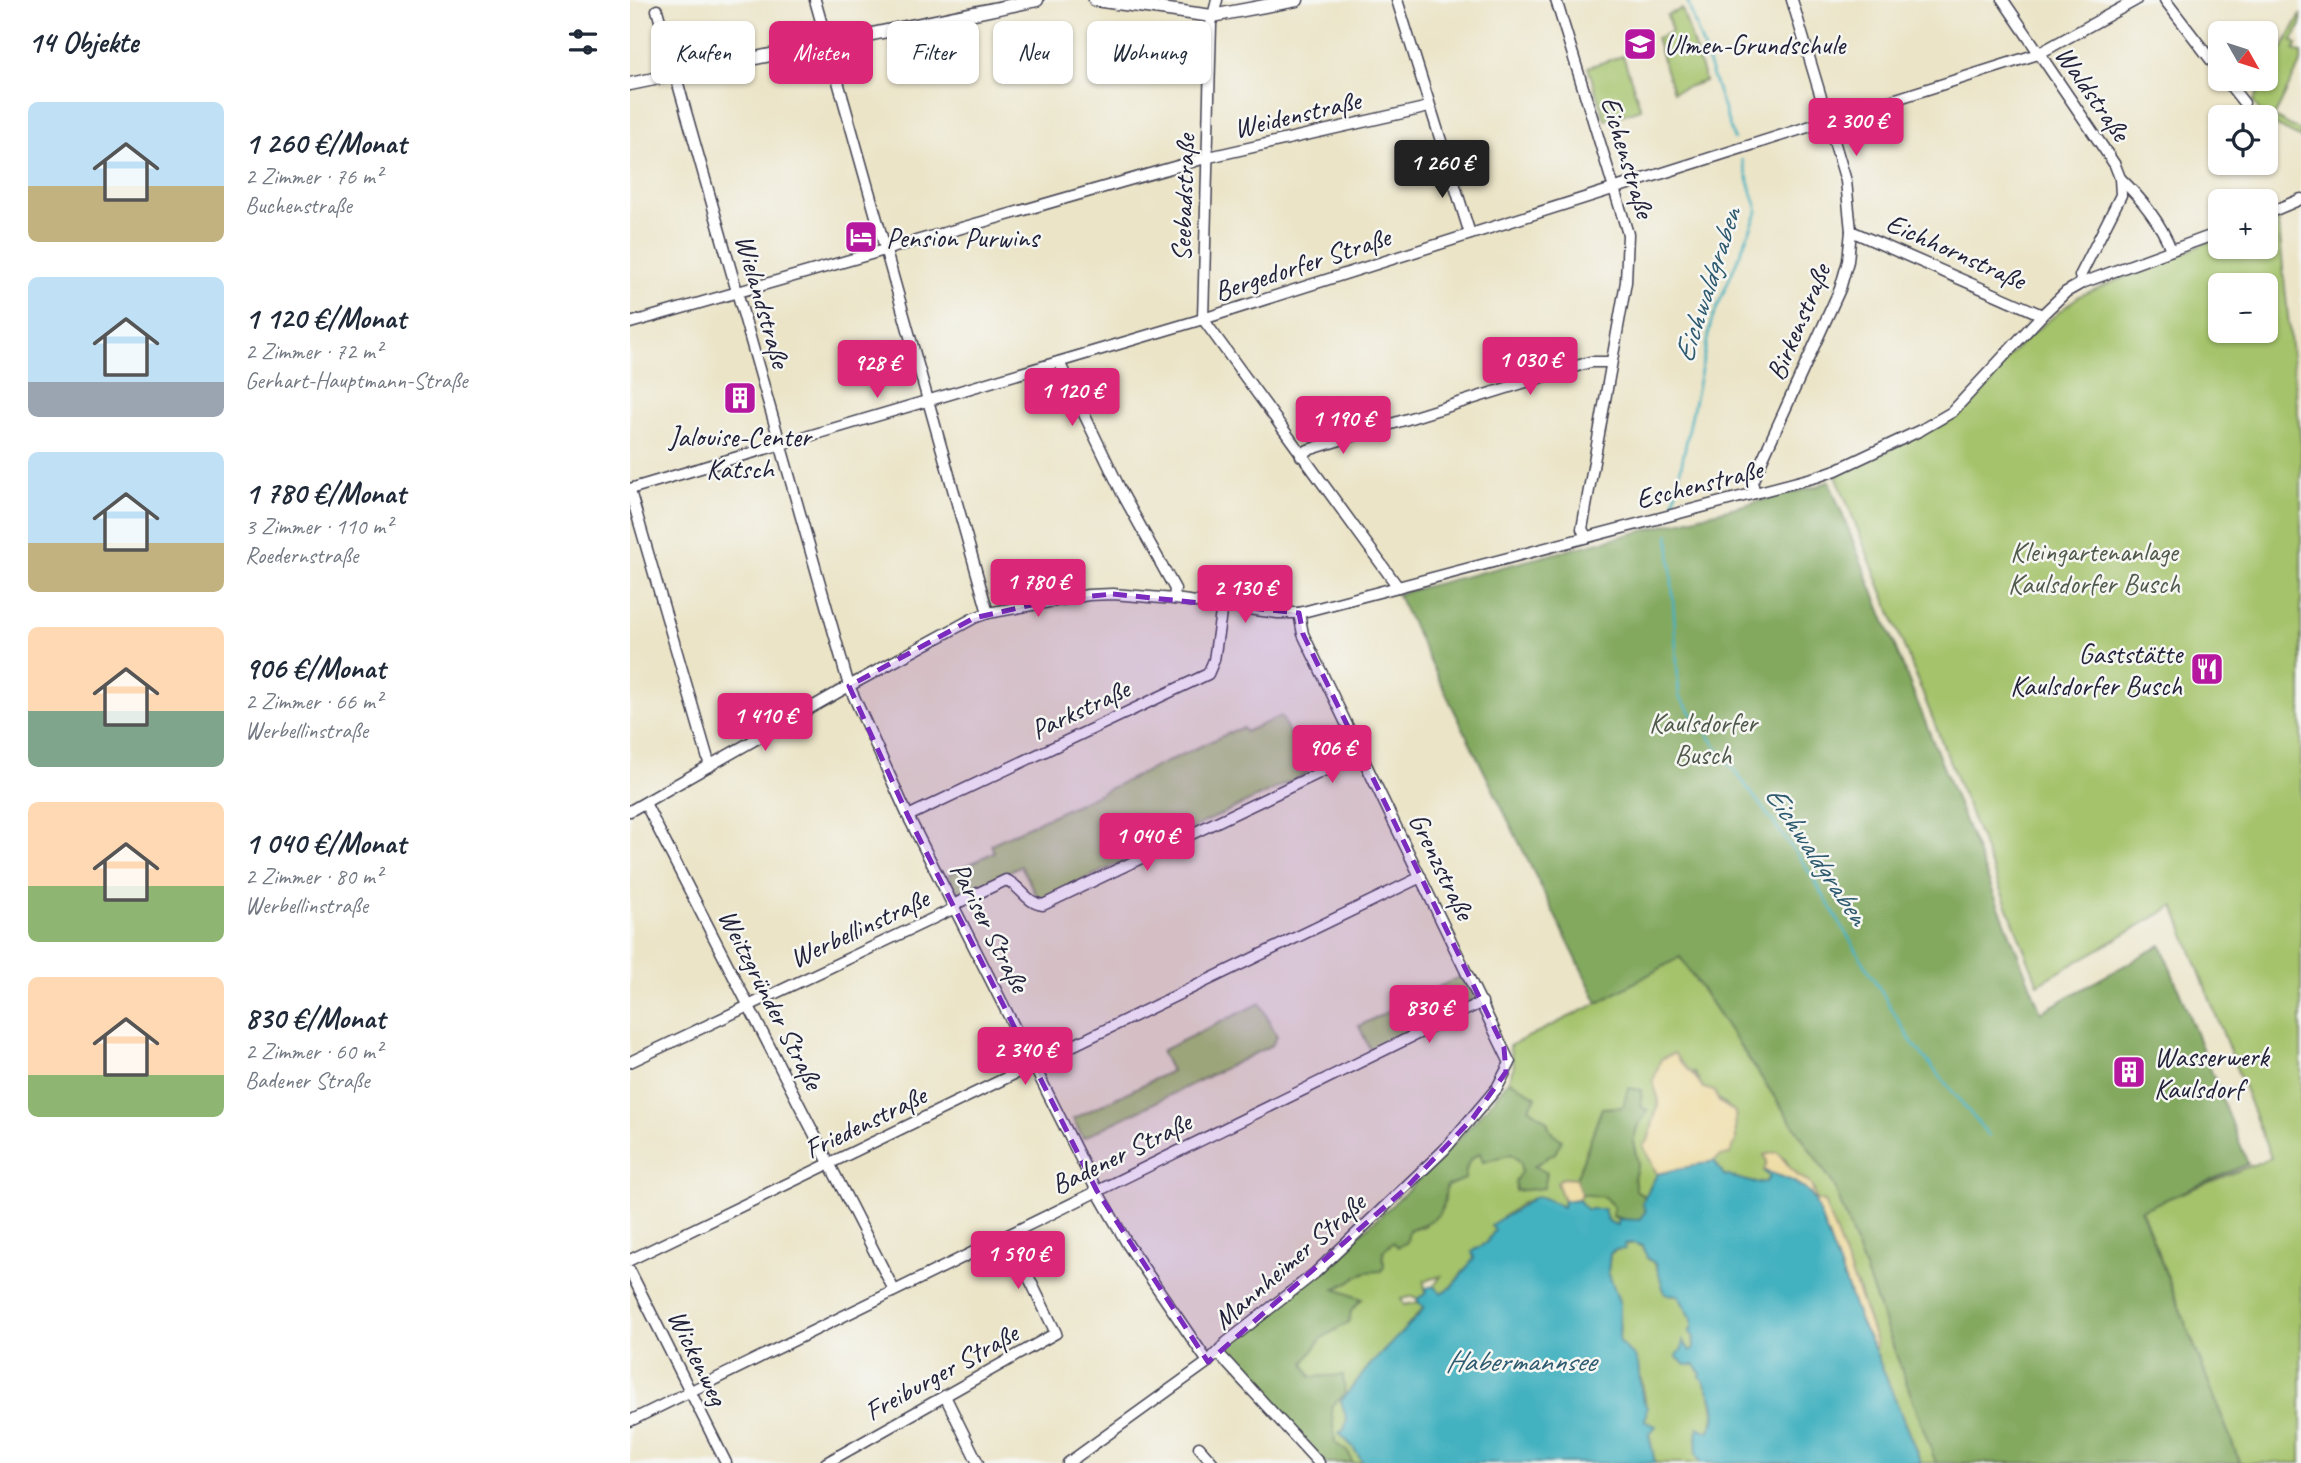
<!DOCTYPE html>
<html lang="de">
<meta charset="utf-8">
<style>
:root{--surface:#fff;--page:#f2f2f3;--text:#1f2937;--muted:#747a83;--accent:#db2777}
body{margin:0;font-family:Caveat,sans-serif;background:var(--page);color:var(--text);height:100vh;display:flex;flex-direction:column;font-size:26px;white-space:nowrap}
*{box-sizing:border-box;margin:0}
p{font-size:23px;color:var(--muted)}
.icon{flex:none;width:38px;height:38px;fill:none;stroke:currentColor;stroke-width:2;stroke-linecap:round;stroke-linejoin:round}
.map{position:relative;flex:1;overflow:hidden}
.details{display:flex;flex-direction:column;background:var(--surface);width:630px}
.details>*{flex:none}
.banner{position:absolute;left:21px;top:21px;width:665px;height:63px;display:flex;gap:14px}
.needle{width:46px;rotate:129deg}
.tools{position:absolute;left:1578px;top:21px;display:grid;gap:14px}
.tools a{display:grid;place-items:center;width:70px;height:70px;border-radius:10px;background:var(--surface);box-shadow:0 2px 5px #0004;font-size:35px}
.price{position:absolute;translate:-50% -60px;padding:0 16px;border-radius:7px;background:var(--accent);color:#fff;font-size:23px;line-height:46px;filter:drop-shadow(0 2px 4px #0008)}
.price::after{content:'';position:absolute;left:50%;top:42px;width:21px;height:16px;margin-left:-10px;background:inherit;clip-path:polygon(0 0,100% 0,50% 100%)}
.price.active{background:#222;color:#fff}
ul{padding:0;list-style:none}
li{display:flex;align-items:center;gap:21px;height:175px;padding:0 28px}
li span{display:grid;place-items:center;flex:none;width:196px;height:140px;border-radius:10px;color:#555}
li>.icon{margin-inline-start:auto}
span .icon{width:84px;height:84px;fill:#fffc;stroke-width:1}
li b{font-size:30px}
h2{display:flex;justify-content:space-between;align-items:center;height:84px;padding:0 28px;font-size:30px}
.chip{padding:0 24px;border-radius:10px;background:var(--surface);box-shadow:0 2px 5px #0004;font-size:24px;line-height:63px}
.chip.active{background:var(--accent);color:#fff}
main{display:flex;flex:1;min-height:0}
.map>svg:first-child{display:block}
.green{fill:#a4c36b;stroke:#637253;stroke-width:2;fill-rule:evenodd}
.forest{fill:#83a95f;stroke:#52664d;stroke-width:2}
.sand{fill:#eeda9e;stroke:#887e6c;stroke-width:2}
.water{fill:#43b1c0;stroke:#326a7e;stroke-width:2}
.lines{fill:none;stroke-linecap:round;stroke-linejoin:round}
.stream{stroke:#43b1c0;stroke-width:2.5}
.minor-casing{stroke:#403f50;stroke-width:13}
.tertiary-casing{stroke:#403f50;stroke-width:15}
.minor{stroke:#fff;stroke-width:10}
.tertiary{stroke:#fff;stroke-width:12}
.marked{fill:#7b2cbf;fill-opacity:0.2;stroke:#7b2cbf;stroke-width:5;stroke-dasharray:14 9;stroke-linejoin:round}
.labels{text-anchor:middle;dominant-baseline:central;stroke-width:5;stroke-linejoin:round;paint-order:stroke}
.poi-label{font-size:28px;fill:#22223b;stroke:#f6f6f2;text-anchor:start}
.street-label{font-size:28px;fill:#22223b;stroke:#f6f6f2}
.park-label{font-size:28px;fill:#505a4c;stroke:#f6f6f2}
.water-label{font-size:30px;font-style:italic;fill:#2f5b70;stroke:#f6f6f2}
</style>
<main>
<section class="details">
<h2>14 Objekte<svg class="icon" aria-label="filters" viewBox="0 0 24 24"><path d="M4 7h16M4 17h16"/><circle cx="9" cy="7" r="2"/><circle cx="15" cy="17" r="2"/></svg></h2>
<ul>
<li><span style="background:linear-gradient(#bfe0f5 60%,#c2b280 0)"><svg class="icon" aria-label="home" viewBox="0 0 24 24"><path d="M3 11l9-7 9 7M6 9v11h12V9"/></svg></span><div><b>1 260 €/Monat</b><p>2 Zimmer · 76 m²</p><p>Buchenstraße</p></div></li>
<li><span style="background:linear-gradient(#bfe0f5 75%,#9aa5b1 0)"><svg class="icon" aria-label="home" viewBox="0 0 24 24"><path d="M3 11l9-7 9 7M6 9v11h12V9"/></svg></span><div><b>1 120 €/Monat</b><p>2 Zimmer · 72 m²</p><p>Gerhart-Hauptmann-Straße</p></div></li>
<li><span style="background:linear-gradient(#bfe0f5 65%,#c2b280 0)"><svg class="icon" aria-label="home" viewBox="0 0 24 24"><path d="M3 11l9-7 9 7M6 9v11h12V9"/></svg></span><div><b>1 780 €/Monat</b><p>3 Zimmer · 110 m²</p><p>Roedernstraße</p></div></li>
<li><span style="background:linear-gradient(#ffd9b3 60%,#7fa58c 0)"><svg class="icon" aria-label="home" viewBox="0 0 24 24"><path d="M3 11l9-7 9 7M6 9v11h12V9"/></svg></span><div><b>906 €/Monat</b><p>2 Zimmer · 66 m²</p><p>Werbellinstraße</p></div></li>
<li><span style="background:linear-gradient(#ffd9b3 60%,#8fb573 0)"><svg class="icon" aria-label="home" viewBox="0 0 24 24"><path d="M3 11l9-7 9 7M6 9v11h12V9"/></svg></span><div><b>1 040 €/Monat</b><p>2 Zimmer · 80 m²</p><p>Werbellinstraße</p></div></li>
<li><span style="background:linear-gradient(#ffd9b3 70%,#8fb573 0)"><svg class="icon" aria-label="home" viewBox="0 0 24 24"><path d="M3 11l9-7 9 7M6 9v11h12V9"/></svg></span><div><b>830 €/Monat</b><p>2 Zimmer · 60 m²</p><p>Badener Straße</p></div></li>
</ul>
</section>
<div class="map">
<svg width="1671" height="1463" viewBox="0 0 1671 1463">
<rect width="100%" height="100%" fill="#f6f6f2"/>
<filter id="ink" filterUnits="userSpaceOnUse"><feTurbulence type="fractalNoise" baseFrequency=".0143" numOctaves="2"/><feDisplacementMap in="SourceGraphic" scale="14" xChannelSelector="R" yChannelSelector="G"/><feConvolveMatrix kernelMatrix="1 2 1 2 8 2 1 2 1" color-interpolation-filters="sRGB"/></filter>
<filter id="wash" filterUnits="userSpaceOnUse"><feTurbulence type="fractalNoise" baseFrequency=".00686" numOctaves="4" result="noise"/><feDisplacementMap in="SourceGraphic" scale="28" xChannelSelector="R" yChannelSelector="G"/><feGaussianBlur stdDeviation="1.57" result="paint"/><feColorMatrix in="noise" values="0 0 0 0 0 0 0 0 0 0 0 0 0 0 0 0 0 1.4 0 .05"/><feComposite in="paint" operator="in"/></filter>
<g filter="url(#wash)">
<rect width="100%" height="100%" fill="#ebe4c7"/>
<!-- green -->
<g class="green">
<polygon points="1052,9 1075,81 1043,92 1026,38 1042,32 1037,15"/>
<polygon points="1671,14 1671,25 1662,41 1667,44 1664,50 1671,53 1671,62 1644,117 1671,131 1671,138 1639,122 1623,102"/>
<polygon points="993,56 1011,109 975,120 958,67"/>
<path d="M 1648,218 L 1671,444 L 1671,1463 L 1610,1463 L 1511,1209 L 1641,1158 L 1544,906 L 1408,984 L 1206,475 L 1319,421 L 1393,341 L 1449,296 L 1591,237 L 1591,247 L 1636,247 L 1636,221 ZM 1591,285 L 1636,285 L 1636,331 L 1591,331 Z"/>
<polygon points="651,716 678,773 414,899 407,896 391,866 335,894 327,891 318,875 364,852 361,844 603,731 613,728 615,732"/>
<polygon points="1050,957 1204,1185 1306,1463 1291,1463 1244,1348 1247,1346 1227,1286 1222,1279 1194,1202 1186,1200 1184,1190 1164,1173 1154,1158 1137,1161 1140,1177 1136,1182 1125,1183 1094,1175 1084,1161 1106,1141 1105,1112 1073,1088 1064,1072 1023,1081 1029,1101 1018,1141 1013,1146 1027,1174 1015,1197 1006,1190 1004,1178 1008,1163 1003,1142 1007,1127 1018,1110 993,1107 972,1108 946,1179 932,1178 927,1182 934,1201 933,1207 909,1196 892,1203 861,1226 865,1230 857,1242 843,1252 845,1258 820,1288 811,1293 804,1286 811,1276 794,1281 795,1294 787,1299 784,1296 771,1299 774,1305 788,1302 794,1307 712,1401 717,1420 714,1430 709,1433 723,1447 733,1463 722,1463 719,1453 705,1443 701,1406 705,1376 681,1377 674,1363 692,1338 718,1322 721,1311 732,1299 705,1290 736,1272 754,1267 753,1251 779,1230 795,1226 817,1186 825,1182 842,1158 851,1153 853,1162 882,1154 891,1163 891,1172 925,1153 917,1121 899,1108 906,1097 883,1082 878,1081 884,1066 879,1046 968,1003"/>
<polygon points="835,974 845,999 740,1050 729,1026"/>
<polygon points="630,1003 647,1037 642,1045 453,1138 443,1119 541,1071 531,1051"/>
<path d="M 951,1194 L 974,1196 L 984,1207 L 982,1216 L 988,1219 L 988,1225 C 978,1223 976,1219 974,1209 L 956,1209 L 948,1199 Z"/>
<path d="M 1003,1243 C 1021,1247 1032,1277 1035,1293 L 1048,1295 L 1062,1319 L 1064,1348 L 1060,1351 L 1056,1344 C 1065,1366 1097,1409 1078,1432 L 1069,1427 L 1066,1455 L 1071,1463 L 1025,1463 L 1019,1434 L 1021,1430 L 1015,1421 C 1018,1406 1011,1368 1001,1354 C 999,1350 992,1346 989,1343 L 990,1305 L 978,1272 L 980,1254 L 995,1245 Z"/>
</g>
<!-- forest -->
<g class="forest">
<polygon points="1199,481 1411,1012 1531,945 1618,1164 1511,1210 1610,1463 1306,1463 1204,1185 1050,957 968,1003 767,594 1188,486"/>
<path d="M 878,1081 L 883,1082 L 906,1097 L 899,1108 L 917,1121 L 920,1131 L 932,1140 L 925,1153 L 904,1166 L 917,1173 L 914,1188 L 886,1191 L 885,1181 L 891,1172 L 891,1163 L 882,1154 L 853,1162 L 850,1153 C 838,1159 836,1166 835,1179 L 817,1186 C 814,1193 816,1197 814,1203 C 809,1222 794,1223 779,1230 L 777,1242 L 768,1247 L 763,1242 L 753,1251 L 754,1267 L 751,1271 L 736,1272 L 705,1289 L 732,1299 L 721,1311 L 719,1322 L 692,1338 L 674,1363 L 681,1377 L 713,1375 L 715,1395 L 701,1406 L 705,1443 L 719,1453 L 722,1463 L 694,1463 L 594,1350 C 692,1265 798,1184 878,1081 Z"/>
<polygon points="998,1088 1011,1090 1012,1108 1018,1110 1007,1127 1003,1142 1008,1163 1004,1178 1006,1190 1015,1197 1013,1203 1016,1211 1009,1220 1002,1221 982,1216 984,1207 974,1197 951,1194 946,1179 972,1108 993,1107"/>
</g>
<!-- sand -->
<g class="sand">
<path d="M 1044,1053 C 1054,1069 1063,1071 1073,1088 L 1084,1091 L 1089,1102 L 1105,1112 L 1106,1141 L 1100,1154 L 1091,1156 L 1084,1161 L 1027,1174 L 1013,1145 L 1018,1141 L 1029,1101 L 1023,1081 L 1031,1059 Z"/>
<path d="M 1147,1152 C 1153,1158 1157,1164 1162,1170 C 1174,1184 1180,1174 1186,1200 L 1194,1202 C 1212,1250 1231,1297 1247,1346 L 1244,1348 L 1231,1324 L 1184,1199 C 1171,1182 1154,1177 1134,1171 L 1137,1161 L 1134,1155 Z"/>
<polygon points="932,1178 946,1179 951,1194 948,1199 934,1201 927,1182"/>
</g>
<!-- water -->
<path class="water" d="M 1084,1161 L 1094,1175 L 1125,1183 L 1136,1182 L 1140,1177 L 1134,1171 C 1154,1177 1171,1182 1184,1199 L 1231,1324 L 1244,1348 L 1291,1463 L 1071,1463 L 1066,1455 L 1068,1427 L 1078,1432 C 1092,1416 1081,1391 1070,1376 L 1071,1373 L 1065,1365 L 1055,1365 L 1046,1356 L 1052,1349 L 1053,1341 L 1060,1351 L 1064,1348 L 1064,1337 L 1059,1331 L 1062,1328 L 1062,1319 L 1048,1295 L 1035,1294 L 1026,1264 L 1017,1258 L 1013,1246 L 1003,1243 L 995,1244 L 995,1249 L 984,1250 L 980,1254 L 978,1272 L 990,1304 L 989,1342 L 1005,1357 L 1008,1364 L 1012,1396 L 1017,1408 L 1015,1421 L 1026,1426 L 1019,1434 L 1025,1463 L 733,1463 L 723,1447 L 709,1433 L 714,1430 L 717,1420 L 711,1401 L 740,1365 L 789,1315 L 794,1307 L 790,1304 L 787,1299 L 795,1294 L 796,1288 L 804,1286 L 811,1293 L 821,1288 L 844,1258 L 842,1252 L 857,1242 L 865,1230 L 861,1225 C 868,1220 874,1217 881,1213 C 908,1197 900,1190 933,1207 L 934,1201 L 948,1199 L 956,1209 L 974,1209 C 976,1218 977,1223 988,1225 L 988,1219 L 1009,1220 L 1016,1211 L 1012,1203 L 1027,1174 Z"/>
<g class="lines">
<!-- stream -->
<g class="stream">
<polyline points="1057,0 1104,139"/>
<polyline points="1043,506 1081,322 1128,211 1112,160"/>
<polyline points="1039,534 1049,696 1175,865 1281,1041 1359,1136"/>
</g>
</g>
</g>
<g filter="url(#ink)">
<g class="lines">
<defs>
<g id="minor">
<polyline points="185,0 358,613"/>
<polyline points="587,0 581,24 573,319 768,587"/>
<polyline points="767,0 840,234"/>
<polyline points="926,0 998,234 996,282 952,529 956,536"/>
<polyline points="1373,0 1485,165 1490,178 1491,195 1450,276 1452,283"/>
<polyline points="1535,0 1591,73"/>
<polyline points="27,10 219,686 278,816 467,1191 498,1245 578,1362"/>
<polyline points="1595,79 1614,103"/>
<path d="M 1490,178 C 1510,197 1532,224 1541,250"/>
<polyline points="1636,214 1671,199"/>
<polyline points="1221,231 1412,315"/>
<polyline points="0,323 579,157 799,107"/>
<polyline points="429,362 492,493 545,589 544,599"/>
<polyline points="671,456 678,450 960,362 980,362"/>
<polyline points="0,489 573,319 1408,54 1506,0"/>
<polyline points="0,491 80,766"/>
<polyline points="1125,493 1122,482 1210,289 1218,261 1221,231 1216,181 1162,0"/>
<polyline points="15,803 264,1290"/>
<polyline points="0,811 219,686 344,618 358,613 458,595 483,594 544,599 648,613 669,613 1186,477 1206,470 1291,430 1322,412 1412,315 1436,292 1452,283 1591,232"/>
<polyline points="278,816 578,674 584,660 592,606"/>
<path d="M 323,905 L 376,880 C 391,886 396,903 413,905 L 731,753"/>
<polyline points="0,1062 325,908"/>
<polyline points="0,1260 791,877"/>
<polyline points="0,1271 96,1463"/>
<polyline points="588,1353 689,1463"/>
<polyline points="315,1396 348,1463"/>
<polyline points="0,1421 852,1002"/>
<polyline points="569,1447 583,1463"/>
<polyline points="196,1463 426,1333 378,1235"/>
<polyline points="438,1463 578,1362 597,1342 685,1273 814,1150 867,1088 880,1063 673,634 669,613"/>
</g>
<g id="tertiary">
<polyline points="465,0 582,16 667,0"/>
<polyline points="0,84 407,0"/>
</g>
</defs>
<!-- minor casing -->
<use href="#minor" class="minor-casing"/>
<!-- tertiary casing -->
<use href="#tertiary" class="tertiary-casing"/>
<!-- minor -->
<use href="#minor" class="minor"/>
<!-- tertiary -->
<use href="#tertiary" class="tertiary"/>
</g>
</g>
<!-- marked area -->
<path class="marked" d="M 483,594 L 669,613 L 673,634 L 874,1048 L 876,1072 L 843,1118 L 774,1190 L 578,1362 L 467,1191 L 278,816 L 219,686 L 344,618 L 428,599 Z"/>
<!-- icons -->
<defs>
<symbol id="school-square" viewBox="-11 -11 22 22"><rect x="-9" y="-9" width="18" height="18" rx="4" fill="#b5179e" stroke="#f6f6f2"/><path d="M0-5L7-2L0 1L-7-2ZM-4 1L0 2.5L4 1V4Q0 6-4 4Z" fill="#fff"/></symbol>
<symbol id="hotel-square" viewBox="-11 -11 22 22"><rect x="-9" y="-9" width="18" height="18" rx="4" fill="#b5179e" stroke="#f6f6f2"/><path d="M-6-4.5h1.5V1H6V5H4.5V3h-9V5H-6ZM-4 0a1.8 1.8 0 1 1 3.6 0ZM.5 0V-2.5h3Q6-2.5 6 0Z" fill="#fff"/></symbol>
<symbol id="building-square" viewBox="-11 -11 22 22"><rect x="-9" y="-9" width="18" height="18" rx="4" fill="#b5179e" stroke="#f6f6f2"/><path d="M-4-6H4V6H1V3H-1V6H-4ZM-2.5-4.3h1.7v1.8h-1.7ZM.8-4.3h1.7v1.8H.8ZM-2.5-1h1.7V.8h-1.7ZM.8-1h1.7V.8H.8Z" fill="#fff"/></symbol>
<symbol id="restaurant-square" viewBox="-11 -11 22 22"><rect x="-9" y="-9" width="18" height="18" rx="4" fill="#b5179e" stroke="#f6f6f2"/><path d="M-5-6h1v4h1v-4h1v4h1v-4h1v5L-1.5 .5V6h-2V.5L-5-1ZM5-6V6H3V1.5H1.5Q1.5-4 5-6Z" fill="#fff"/></symbol>
</defs>
<g fill-rule="evenodd">
<use href="#school-square" x="991" y="25" width="38" height="38"/>
<use href="#hotel-square" x="212" y="218" width="38" height="38"/>
<use href="#building-square" x="91" y="379" width="38" height="38"/>
<use href="#restaurant-square" x="1558" y="650" width="38" height="38"/>
<use href="#building-square" x="1480" y="1053" width="38" height="38"/>
</g>
<g class="labels">
<!-- poi labels -->
<g class="poi-label">
<text x="1034" y="44">Ulmen-Grundschule</text>
<text x="256" y="237">Pension Purwins</text>
<text x="110" y="436" text-anchor="middle">Jalouise-Center<tspan x="110" dy="32">Katsch</tspan></text>
<text x="1552" y="653" text-anchor="end">Gaststätte<tspan x="1552" dy="32">Kaulsdorfer Busch</tspan></text>
<text x="1524" y="1056">Wasserwerk<tspan x="1524" dy="32">Kaulsdorf</tspan></text>
</g>
<!-- street labels -->
<g class="street-label">
<text transform="translate(1463 93) rotate(55)">Waldstraße</text>
<text transform="translate(667 114) rotate(-13)">Weidenstraße</text>
<text transform="translate(998 157) rotate(73)">Eichenstraße</text>
<text transform="translate(553 198) rotate(-88)">Seebadstraße</text>
<text transform="translate(1326 251) rotate(24)">Eichhornstraße</text>
<text transform="translate(672 264) rotate(-18)">Bergedorfer Straße</text>
<text transform="translate(133 301) rotate(74)">Wielandstraße</text>
<text transform="translate(1168 322) rotate(-67)">Birkenstraße</text>
<text transform="translate(1069 484) rotate(-14)">Eschenstraße</text>
<text transform="translate(450 709) rotate(-25)">Parkstraße</text>
<text transform="translate(812 866) rotate(64)">Grenzstraße</text>
<text transform="translate(360 927) rotate(63)">Pariser Straße</text>
<text transform="translate(229 928) rotate(-25)">Werbellinstraße</text>
<text transform="translate(141 999) rotate(63)">Weitzgründer Straße</text>
<text transform="translate(235 1122) rotate(-26)">Friedenstraße</text>
<text transform="translate(491 1153) rotate(-26)">Badener Straße</text>
<text transform="translate(659 1261) rotate(-41)">Mannheimer Straße</text>
<text transform="translate(68 1357) rotate(64)">Wickenweg</text>
<text transform="translate(311 1372) rotate(-29)">Freiburger Straße</text>
</g>
<!-- park labels -->
<g class="park-label">
<text x="1464" y="551">Kleingartenanlage<tspan x="1464" dy="32">Kaulsdorfer Busch</tspan></text>
<text x="1073" y="722">Kaulsdorfer<tspan x="1073" dy="32">Busch</tspan></text>
</g>
<!-- water labels -->
<g class="water-label">
<text transform="translate(1077 285) rotate(-72)">Eichwaldgraben</text>
<text transform="translate(1187 855) rotate(56)">Eichwaldgraben</text>
<text x="890" y="1361">Habermannsee</text>
</g>
</g>
</svg>
<div class="tools">
<a><svg class="needle" viewBox="-14 -14 28 28"><path d="M0-13l5 13h-10z" fill="#e53935"/><path d="M0 13l5-13h-10z" fill="#747a83"/></svg></a>
<a><svg class="icon" aria-label="locate" viewBox="0 0 24 24"><circle cx="12" cy="12" r="6"/><path d="M12 2v4M12 18v4M2 12h4M18 12h4"/></svg></a>
<a>+</a>
<a>−</a>
</div>
<b class="price" style="left:1226px;top:158px">2 300 €</b>
<b class="price active" style="left:812px;top:200px">1 260 €</b>
<b class="price" style="left:900px;top:397px">1 030 €</b>
<b class="price" style="left:247px;top:400px">928 €</b>
<b class="price" style="left:442px;top:428px">1 120 €</b>
<b class="price" style="left:713px;top:456px">1 190 €</b>
<b class="price" style="left:408px;top:619px">1 780 €</b>
<b class="price" style="left:615px;top:625px">2 130 €</b>
<b class="price" style="left:135px;top:753px">1 410 €</b>
<b class="price" style="left:702px;top:785px">906 €</b>
<b class="price" style="left:517px;top:873px">1 040 €</b>
<b class="price" style="left:799px;top:1045px">830 €</b>
<b class="price" style="left:395px;top:1087px">2 340 €</b>
<b class="price" style="left:388px;top:1291px">1 590 €</b>
<div class="banner">
<a class="chip">Kaufen</a>
<a class="chip active">Mieten</a>
<a class="chip">Filter</a>
<a class="chip">Neu</a>
<a class="chip">Wohnung</a>
</div>
</div>
</main>
